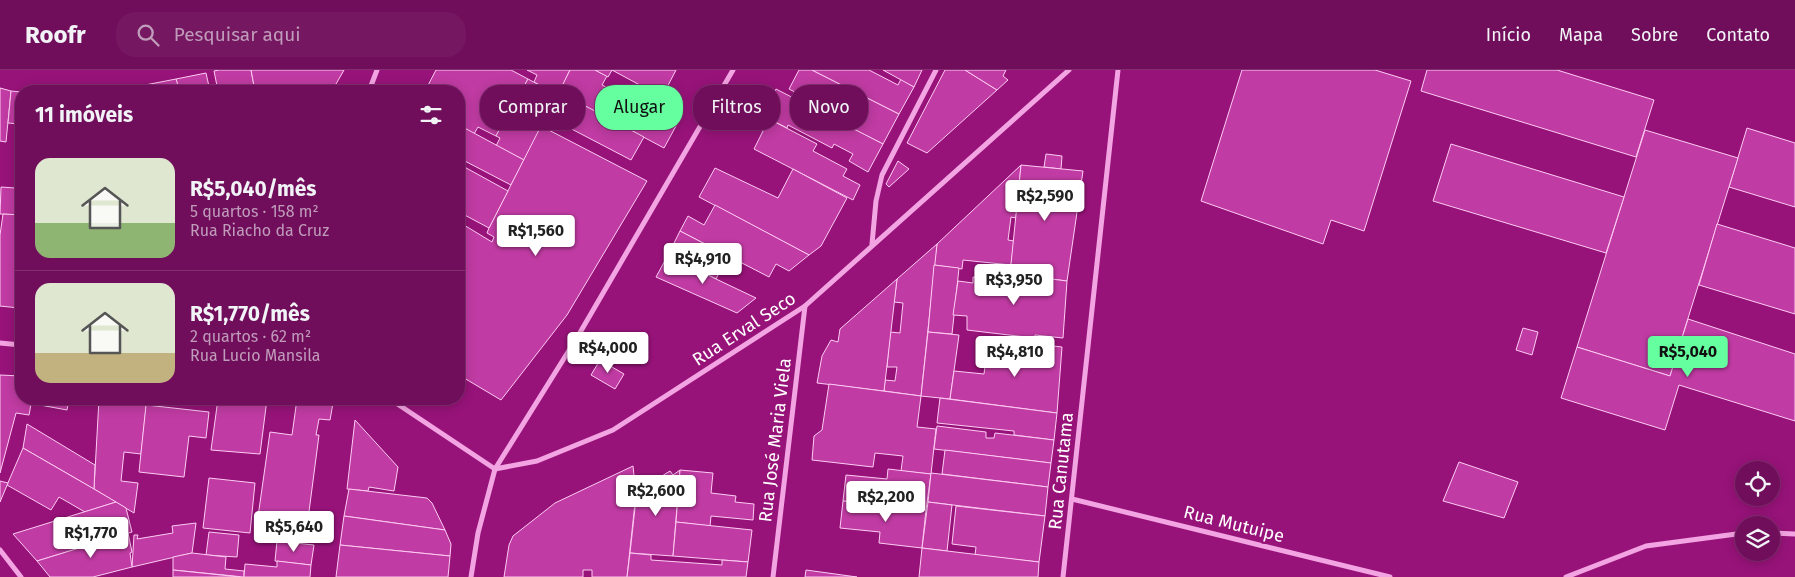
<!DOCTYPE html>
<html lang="pt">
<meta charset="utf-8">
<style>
:root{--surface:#710e5b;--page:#761761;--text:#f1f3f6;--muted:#c09cbb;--line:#832e71;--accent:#66ff9f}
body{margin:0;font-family:"Fira Sans",sans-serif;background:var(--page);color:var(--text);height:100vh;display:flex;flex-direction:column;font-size:19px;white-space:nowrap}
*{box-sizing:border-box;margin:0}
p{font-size:16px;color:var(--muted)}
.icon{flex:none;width:28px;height:28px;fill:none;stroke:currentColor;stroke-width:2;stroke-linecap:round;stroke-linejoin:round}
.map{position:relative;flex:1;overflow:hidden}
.sheet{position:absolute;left:15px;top:15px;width:450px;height:320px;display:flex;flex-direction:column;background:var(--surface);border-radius:20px;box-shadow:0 2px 12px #0003,0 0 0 1px var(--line)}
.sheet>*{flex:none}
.hud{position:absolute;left:480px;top:15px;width:475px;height:45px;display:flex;gap:10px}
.buttons{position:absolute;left:1735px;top:391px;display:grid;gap:10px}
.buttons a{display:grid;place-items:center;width:45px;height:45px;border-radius:50%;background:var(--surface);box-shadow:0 2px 12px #0003,0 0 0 1px var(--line);font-size:25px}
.price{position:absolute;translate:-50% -42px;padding:0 11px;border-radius:5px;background:#fff;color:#222;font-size:16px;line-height:32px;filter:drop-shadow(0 1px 2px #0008)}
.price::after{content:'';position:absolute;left:50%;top:30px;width:15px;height:11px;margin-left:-8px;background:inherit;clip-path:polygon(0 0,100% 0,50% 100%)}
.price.active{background:var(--accent);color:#111}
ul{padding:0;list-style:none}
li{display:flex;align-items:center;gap:15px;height:125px;padding:0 20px}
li+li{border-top:1px solid var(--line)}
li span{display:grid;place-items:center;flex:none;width:140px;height:100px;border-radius:15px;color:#555}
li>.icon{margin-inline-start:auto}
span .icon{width:60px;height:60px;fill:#fffc;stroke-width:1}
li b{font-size:21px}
h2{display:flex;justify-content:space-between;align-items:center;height:60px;padding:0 20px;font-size:21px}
.pill{padding:0 18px;border-radius:20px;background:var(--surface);box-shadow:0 2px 12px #0003,0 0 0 1px var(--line);font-size:18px;line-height:45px}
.pill.active{background:var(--accent);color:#111}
header{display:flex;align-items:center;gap:30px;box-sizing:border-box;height:70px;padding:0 25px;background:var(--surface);border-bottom:1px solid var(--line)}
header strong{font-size:24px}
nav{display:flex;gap:28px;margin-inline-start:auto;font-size:18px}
.search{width:350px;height:45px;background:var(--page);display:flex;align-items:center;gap:12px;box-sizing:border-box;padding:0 18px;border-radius:20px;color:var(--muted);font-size:19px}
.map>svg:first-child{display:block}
.building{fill:#c03ba3;stroke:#fdccf3}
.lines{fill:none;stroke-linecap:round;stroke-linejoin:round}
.street{stroke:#f3a4e2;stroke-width:5}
.labels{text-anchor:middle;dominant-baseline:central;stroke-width:5;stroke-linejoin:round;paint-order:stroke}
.street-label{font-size:18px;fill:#fff;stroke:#971379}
</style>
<header>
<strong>Roofr</strong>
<div class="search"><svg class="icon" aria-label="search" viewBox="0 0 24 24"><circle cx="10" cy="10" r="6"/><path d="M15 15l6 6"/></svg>Pesquisar aqui</div>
<nav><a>Início</a><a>Mapa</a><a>Sobre</a><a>Contato</a></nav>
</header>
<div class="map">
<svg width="1795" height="507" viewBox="0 0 1795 507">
<rect width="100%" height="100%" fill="#971379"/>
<!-- building -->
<g class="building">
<polygon points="219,0 251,0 255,21 218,21 214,1"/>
<polygon points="251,0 344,0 332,21 255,21"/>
<polygon points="436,0 511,0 528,9 496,66 478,57 474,64 459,55 459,21 425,21"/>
<polygon points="527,0 570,0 558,25 534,12 537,5"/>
<polygon points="570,0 595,0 607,6 602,15 653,41 658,32 682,45 664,78 559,22"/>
<polygon points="595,0 612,0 608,7"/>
<polygon points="612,0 676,0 662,27"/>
<polygon points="799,0 812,0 899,44 883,74 828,46 831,41 789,19"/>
<polygon points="812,0 869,0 898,15 901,9 914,17 899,44"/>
<polygon points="883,0 922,0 914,17"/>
<polygon points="945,0 965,0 997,20 927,83 907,73"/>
<polygon points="965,0 1006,0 1003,6 1008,10 997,20"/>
<polygon points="1242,0 1375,0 1411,11 1364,161 1331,150 1323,174 1201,131"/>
<polygon points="1427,0 1557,0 1654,30 1636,87 1421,21"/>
<polygon points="206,3 210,21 179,21 176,9"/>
<polygon points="176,9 179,19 141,21 140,16"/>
<polygon points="528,9 558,25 524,90 496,76 500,68 496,66 506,47 517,52 529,29 519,25"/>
<polygon points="0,18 11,21 6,72 0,71"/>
<polygon points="776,19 883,74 868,102 849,91 853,84 834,74 832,78 788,55 787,58 762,45"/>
<polygon points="11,21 21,22 21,145 0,144 1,117 15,118 19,54 8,53"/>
<polygon points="559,22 644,67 631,90 562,54 567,44 562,41 557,52 547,46"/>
<polygon points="769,49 817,74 813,81 847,99 843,106 860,115 853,130 754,79"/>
<polygon points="459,55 524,90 511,115 459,88"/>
<polygon points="541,56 647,111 567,245 501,330 459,305 459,152 492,172 494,167 487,163 489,158"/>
<polygon points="1747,58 1795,73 1795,137 1729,117"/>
<polygon points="1645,60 1738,88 1670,306 1577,277"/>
<polygon points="1451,74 1624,127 1606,183 1433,131"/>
<polygon points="1046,84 1062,86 1061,99 1044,97"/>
<polygon points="898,91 909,99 889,117 886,114"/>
<polygon points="459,94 508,121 489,158 459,142"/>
<polygon points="1021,95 1016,148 1011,147 1008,170 1014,171 1011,195 963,190 962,199 934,195 937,174"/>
<polygon points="1021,95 1083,101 1067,211 1010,204"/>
<polygon points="715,98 778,128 793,99 847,128 821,176 809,185 699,127"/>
<polygon points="715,135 809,185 789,201 776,194 769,207 680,161 688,146 704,155"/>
<polygon points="3,144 21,145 21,217 19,238 0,236 0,165"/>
<polygon points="1717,154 1795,178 1795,244 1699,215"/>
<polygon points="680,161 728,186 716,209 668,185"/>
<polygon points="937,174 921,326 884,321 885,310 895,311 897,297 887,297 890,262 900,263 903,233 894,232 897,209"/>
<polygon points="668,185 716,209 756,228 737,243 656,207"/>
<polygon points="934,195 959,198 952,264 928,262"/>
<polygon points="1012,204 1067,211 1063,268 1035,265 1034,268 967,260 967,246 953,245 958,211 973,213 973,207 1011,211"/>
<polygon points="897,209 884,321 817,313 822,286 831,270 838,272 840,259"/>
<polygon points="1688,249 1795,284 1795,351 1679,315 1665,360 1561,328 1577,277 1670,306"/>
<polygon points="1523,258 1538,262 1532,285 1516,280"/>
<polygon points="928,262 959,265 950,329 921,326"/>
<polygon points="1005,270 1062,277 1057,343 950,329 954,301 984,304 987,281 1003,283"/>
<polygon points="600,290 624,304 615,319 591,305"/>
<polygon points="0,305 21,306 21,329 32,329 29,345 16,343 0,403"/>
<polygon points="829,314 921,326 917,357 936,359 931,404 901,401 903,386 875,383 873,397 812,390 814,366 822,360"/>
<polygon points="940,328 1057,343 1054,370 1014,365 1014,361 937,353"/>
<polygon points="32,329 69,329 67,340 40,335 41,331"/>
<polygon points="99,329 147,329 141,384 124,382 121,411 138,413 134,443 94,419"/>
<polygon points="218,329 267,329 260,384 211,380"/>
<polygon points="297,329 322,329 333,333 330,350 319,349 316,365 319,365 307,457 269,452 267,462 256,461 270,362 292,365"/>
<polygon points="146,335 209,342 206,368 189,366 184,407 139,402"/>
<polygon points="355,350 398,397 394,421 369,417 368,421 347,419"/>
<polygon points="27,354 95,395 94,419 23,378"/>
<polygon points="937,356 986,362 986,368 994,368 995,363 1054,370 1051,393 934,379"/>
<polygon points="23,378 94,419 116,432 85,442 59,427 51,440 7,415"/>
<polygon points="945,380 1051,393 1048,417 942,404"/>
<polygon points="1459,392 1518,412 1504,448 1443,431"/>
<polygon points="633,396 636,424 627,507 592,507 592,500 583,500 583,507 504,507 509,475 513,466 555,433"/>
<polygon points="888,399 931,404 926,440 843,431 846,405 887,409"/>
<polygon points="680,400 673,486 630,483 636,429 643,424 641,419 670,401 673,405"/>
<polygon points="680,400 713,403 711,423 736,426 735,432 754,434 753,450 711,446 710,456 676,452"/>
<polygon points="931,403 1048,417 1045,446 928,432"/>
<polygon points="209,408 255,413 250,463 203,458"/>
<polygon points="0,411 8,413 0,432"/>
<polygon points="349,419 427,428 432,433 445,460 344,446"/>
<polygon points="843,431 926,440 922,478 879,473 880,462 840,458"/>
<polygon points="116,432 126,438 132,462 37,491 13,464"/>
<polygon points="928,432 952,435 947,481 922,478"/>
<polygon points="956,436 1045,446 1039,492 975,485 976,477 952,474"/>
<polygon points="344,446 445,460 451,474 450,486 340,475"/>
<polygon points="676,452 752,460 748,492 673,486"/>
<polygon points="196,453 192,483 132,497 134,465 138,465 137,469 173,463 172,456"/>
<polygon points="209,462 239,465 237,487 206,485"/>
<polygon points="128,463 132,482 130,483 132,497 93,507 50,507 37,491"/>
<polygon points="277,471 314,475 311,495 275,491"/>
<polygon points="340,475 450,486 448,507 336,507"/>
<polygon points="922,478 1039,492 1038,507 919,507"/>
<polygon points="192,483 226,487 225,499 244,501 244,507 173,500 173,487"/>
<polygon points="630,483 651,485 651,490 722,495 722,490 748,492 746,507 627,507"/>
<polygon points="277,491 311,495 310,507 244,507 245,494 277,497"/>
<polygon points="173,500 240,507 173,507"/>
<polygon points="806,500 857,507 805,507"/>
</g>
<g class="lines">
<!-- street -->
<g class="street">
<polyline points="369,21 377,0"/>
<polyline points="872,174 876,131 882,105 936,0"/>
<polyline points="0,273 21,275"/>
<polyline points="390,329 495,399 537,391 613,360 805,236 1069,0"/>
<polyline points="1072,429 1390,507"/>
<polyline points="1771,463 1795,464"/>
<polyline points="0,480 21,507"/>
<polyline points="471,507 478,463 495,399 578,266 733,0"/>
<polyline points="773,507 805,236"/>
<polyline points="1063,507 1118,0"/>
<polyline points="1566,507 1646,476 1744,463"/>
</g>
</g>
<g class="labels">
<!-- street labels -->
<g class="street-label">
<text transform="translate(744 259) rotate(-33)">Rua Erval Seco</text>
<text transform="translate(775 370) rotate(-83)">Rua José Maria Viela</text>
<text transform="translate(1061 401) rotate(-84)">Rua Canutama</text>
<text transform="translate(1234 454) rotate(14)">Rua Mutuipe</text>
</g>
</g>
</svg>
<div class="buttons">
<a><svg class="icon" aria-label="locate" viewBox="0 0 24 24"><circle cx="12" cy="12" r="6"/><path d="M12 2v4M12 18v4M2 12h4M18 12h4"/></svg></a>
<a><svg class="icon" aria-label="layers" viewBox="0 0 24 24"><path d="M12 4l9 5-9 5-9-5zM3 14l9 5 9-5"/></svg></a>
</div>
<b class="price" style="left:1045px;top:152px">R$2,590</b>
<b class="price" style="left:536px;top:187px">R$1,560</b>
<b class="price" style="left:703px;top:215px">R$4,910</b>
<b class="price" style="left:1014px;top:236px">R$3,950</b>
<b class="price" style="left:608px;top:304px">R$4,000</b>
<b class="price" style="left:1015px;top:308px">R$4,810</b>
<b class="price active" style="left:1688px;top:308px">R$5,040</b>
<b class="price" style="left:656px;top:447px">R$2,600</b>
<b class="price" style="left:886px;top:453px">R$2,200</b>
<b class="price" style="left:294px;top:483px">R$5,640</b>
<b class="price" style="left:91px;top:489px">R$1,770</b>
<div class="hud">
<a class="pill">Comprar</a>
<a class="pill active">Alugar</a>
<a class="pill">Filtros</a>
<a class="pill">Novo</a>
</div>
<section class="sheet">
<h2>11 imóveis<svg class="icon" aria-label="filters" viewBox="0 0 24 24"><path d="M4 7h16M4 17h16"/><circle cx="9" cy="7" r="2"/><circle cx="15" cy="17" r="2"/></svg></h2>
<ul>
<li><span style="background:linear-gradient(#dfe7d0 65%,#8fb573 0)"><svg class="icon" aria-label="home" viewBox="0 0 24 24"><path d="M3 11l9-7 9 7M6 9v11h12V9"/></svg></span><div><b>R$5,040/mês</b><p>5 quartos · 158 m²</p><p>Rua Riacho da Cruz</p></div></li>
<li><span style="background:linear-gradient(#dfe7d0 70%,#c2b280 0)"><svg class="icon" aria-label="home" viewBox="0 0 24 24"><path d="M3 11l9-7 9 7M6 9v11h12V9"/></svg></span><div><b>R$1,770/mês</b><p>2 quartos · 62 m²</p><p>Rua Lucio Mansila</p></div></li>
</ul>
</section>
</div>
